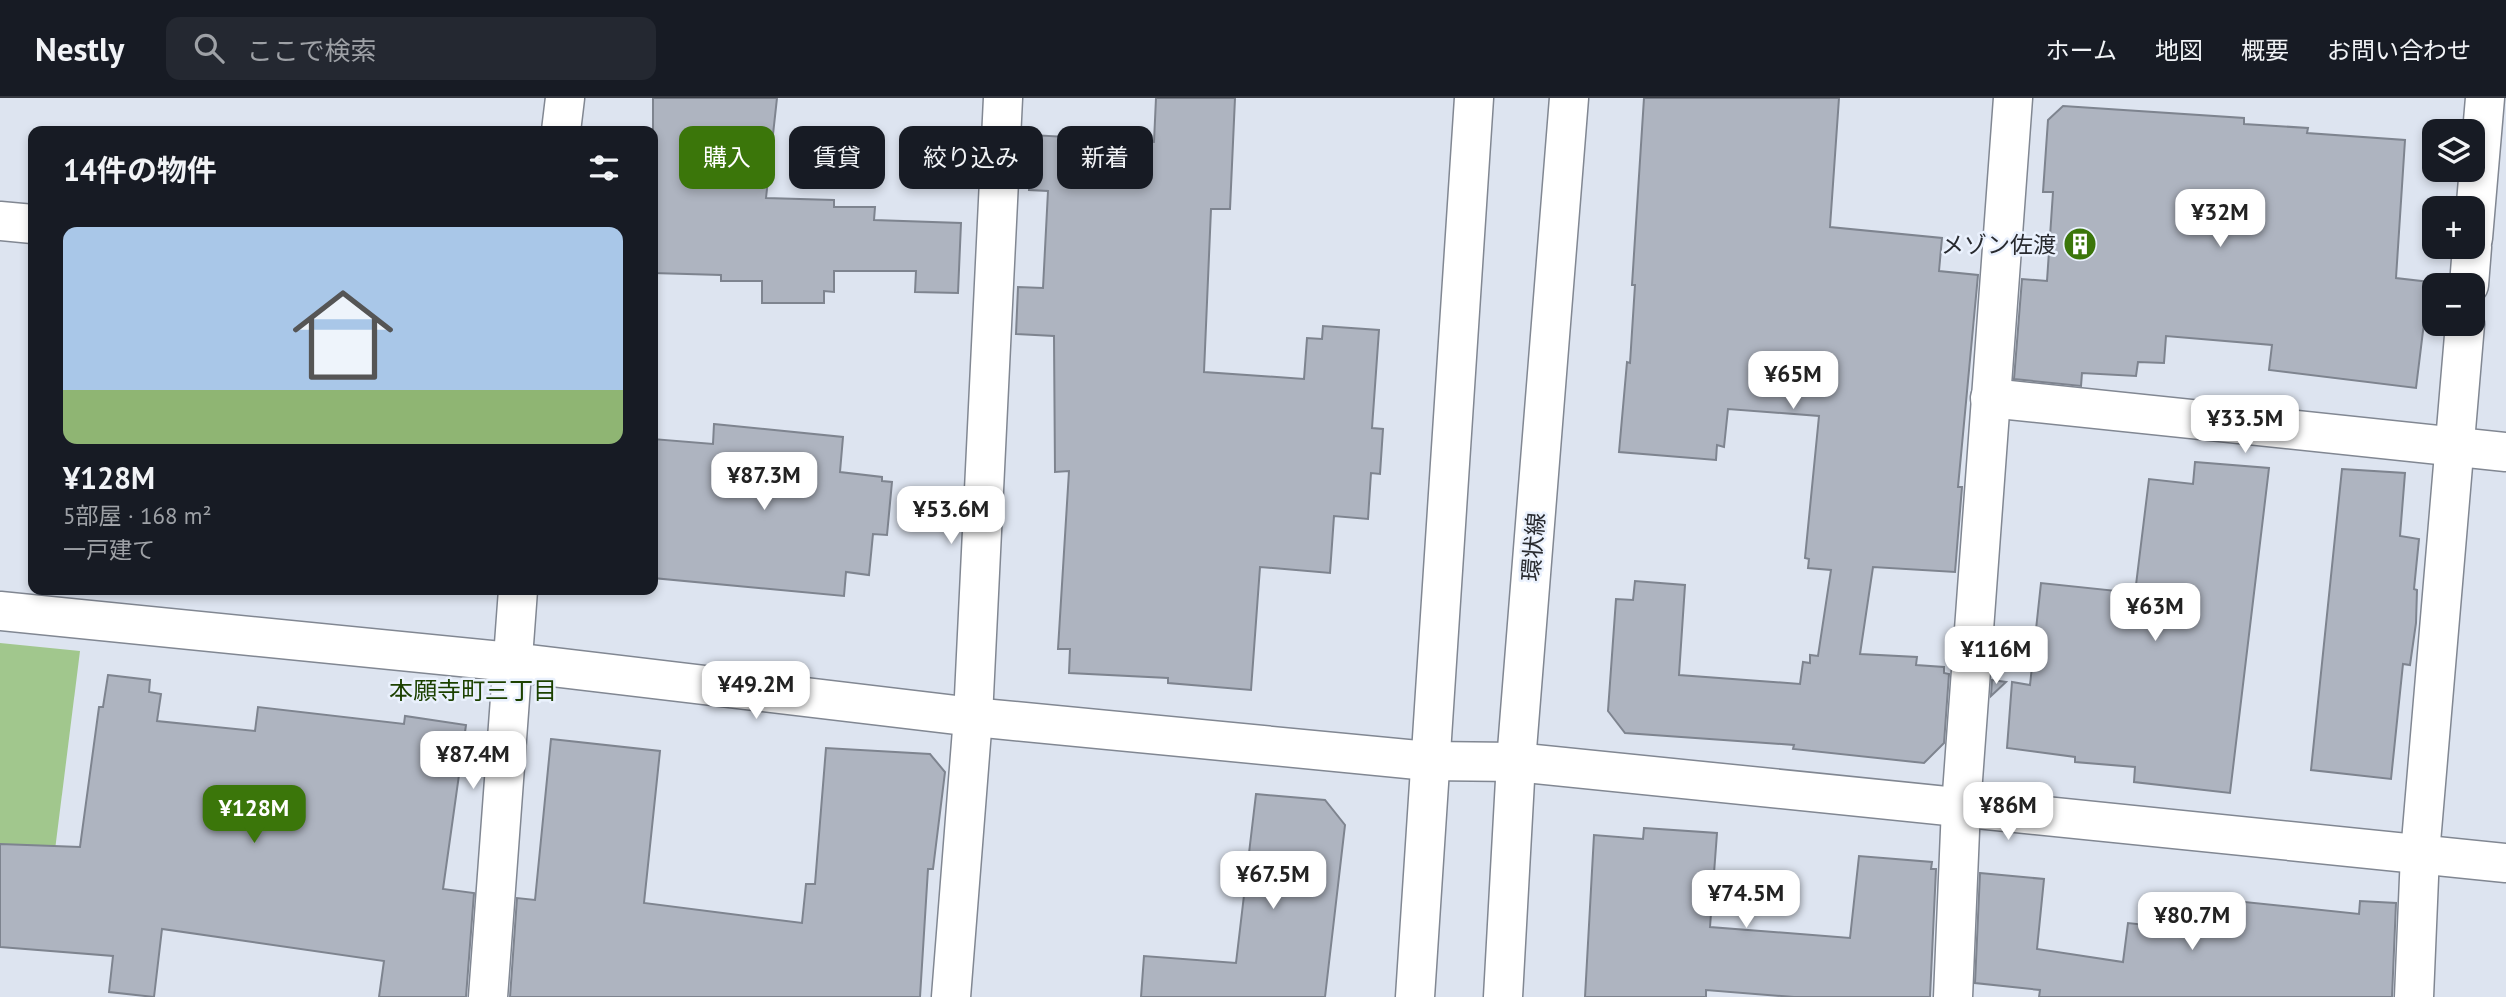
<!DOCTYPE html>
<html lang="ja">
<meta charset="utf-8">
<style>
:root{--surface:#171b24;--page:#242831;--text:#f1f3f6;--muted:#9ea1a6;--line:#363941;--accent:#3b760a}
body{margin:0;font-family:"PT Sans","Noto Sans JP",sans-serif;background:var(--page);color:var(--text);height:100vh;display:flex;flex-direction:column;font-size:26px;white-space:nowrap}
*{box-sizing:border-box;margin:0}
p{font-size:23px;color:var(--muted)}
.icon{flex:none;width:38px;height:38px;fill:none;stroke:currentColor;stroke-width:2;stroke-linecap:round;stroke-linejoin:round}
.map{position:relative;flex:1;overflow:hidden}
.panel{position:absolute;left:28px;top:28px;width:630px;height:469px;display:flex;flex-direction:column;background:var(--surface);border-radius:14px;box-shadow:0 4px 10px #0003}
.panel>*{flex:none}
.guide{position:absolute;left:679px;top:28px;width:665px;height:63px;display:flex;gap:14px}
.tools{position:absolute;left:2422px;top:21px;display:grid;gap:14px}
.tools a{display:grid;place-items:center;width:63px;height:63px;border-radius:14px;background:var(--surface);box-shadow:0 4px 10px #0003;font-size:35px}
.price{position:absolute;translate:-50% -60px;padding:0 16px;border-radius:14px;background:#fff;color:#222;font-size:23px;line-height:46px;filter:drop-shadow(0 2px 4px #0008)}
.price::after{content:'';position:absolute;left:50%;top:42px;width:21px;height:16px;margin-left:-10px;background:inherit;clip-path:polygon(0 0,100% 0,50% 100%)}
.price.on{background:var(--accent);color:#fff}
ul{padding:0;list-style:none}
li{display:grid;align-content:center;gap:14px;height:371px;padding:0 35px}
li+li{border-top:2px solid var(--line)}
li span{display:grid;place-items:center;height:217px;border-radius:14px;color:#555}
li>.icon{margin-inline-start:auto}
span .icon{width:126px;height:126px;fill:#fffc;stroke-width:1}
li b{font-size:30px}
h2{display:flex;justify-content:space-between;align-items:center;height:84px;padding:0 35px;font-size:30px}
.pill{padding:0 24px;border-radius:14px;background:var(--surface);box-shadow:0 4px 10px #0003;font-size:24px;line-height:63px}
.pill.on{background:var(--accent);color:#fff}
header{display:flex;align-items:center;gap:42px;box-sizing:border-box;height:98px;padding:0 35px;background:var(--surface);border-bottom:2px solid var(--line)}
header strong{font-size:33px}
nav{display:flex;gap:38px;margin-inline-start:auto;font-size:24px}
.search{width:490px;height:63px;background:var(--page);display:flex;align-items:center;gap:18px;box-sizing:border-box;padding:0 24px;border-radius:14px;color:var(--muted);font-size:26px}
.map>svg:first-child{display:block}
.green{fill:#a1c78d}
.building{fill:#aeb4c0;stroke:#7e848f;stroke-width:2}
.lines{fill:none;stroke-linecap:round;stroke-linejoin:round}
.minor-casing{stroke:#818792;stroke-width:41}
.tertiary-casing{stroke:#818792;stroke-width:41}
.primary-casing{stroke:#818792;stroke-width:41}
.minor{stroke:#fff;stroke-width:38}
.tertiary{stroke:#fff;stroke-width:38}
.primary{stroke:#fff;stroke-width:38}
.labels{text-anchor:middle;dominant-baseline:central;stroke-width:5;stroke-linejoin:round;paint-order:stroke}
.poi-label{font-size:23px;fill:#282a2f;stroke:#eaf1fd;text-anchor:end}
.street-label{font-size:23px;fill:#282a2f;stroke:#eaf1fd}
.neighbourhood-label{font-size:24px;fill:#1c4100;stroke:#eaf1fd}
</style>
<header>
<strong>Nestly</strong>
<div class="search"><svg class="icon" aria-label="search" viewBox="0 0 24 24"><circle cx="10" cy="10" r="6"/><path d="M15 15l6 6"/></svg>ここで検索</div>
<nav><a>ホーム</a><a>地図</a><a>概要</a><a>お問い合わせ</a></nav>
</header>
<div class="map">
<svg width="2506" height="899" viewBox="0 0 2506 899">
<rect width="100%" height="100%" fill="#dde4f0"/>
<!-- green -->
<polygon class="green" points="0,545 80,553 55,752 0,746"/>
<!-- building -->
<g class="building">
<polygon points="653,0 777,0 766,100 834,102 834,109 875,109 874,122 961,125 958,195 915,194 916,173 834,173 834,194 824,193 824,205 762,205 762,183 721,183 721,177 653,175"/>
<polygon points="1156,0 1235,0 1230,111 1211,111 1204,274 1304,281 1307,240 1322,241 1323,228 1379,232 1372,330 1383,331 1380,376 1371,375 1368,421 1334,418 1330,475 1260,469 1251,592 1168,585 1168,580 1069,575 1070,551 1058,551 1069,373 1055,374 1054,238 1016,236 1018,189 1043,190 1048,93 1029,92 1032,37 1154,44"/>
<polygon points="1644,0 1839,0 1830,129 1942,140 1939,173 1978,177 1958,389 1962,389 1955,474 1873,469 1860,556 1917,559 1916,567 1944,569 1944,575 1949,576 1944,645 1924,665 1793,651 1794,647 1625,635 1608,613 1616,501 1633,502 1635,483 1685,487 1679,577 1800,586 1803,564 1810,565 1810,557 1818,558 1831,472 1808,470 1809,461 1805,460 1819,318 1728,311 1724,349 1717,347 1716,362 1619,354 1627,264 1630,265 1635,187 1632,187"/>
<polygon points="2063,8 2244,20 2244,26 2308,30 2307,35 2405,42 2396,180 2439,185 2434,187 2434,227 2424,225 2416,290 2269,272 2272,247 2166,238 2164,265 2138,264 2136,278 2082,275 2081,288 2014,281 2022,181 2047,183 2053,94 2043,94 2048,22"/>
<polygon points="714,326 843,339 840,374 882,379 882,383 892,384 887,437 873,436 869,477 846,474 844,498 653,480 653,341 713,346"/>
<polygon points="2195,364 2269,370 2230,695 2134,684 2135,669 2075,664 2075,659 2007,650 2012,584 2030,587 2041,485 2135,495 2149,381 2193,386"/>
<polygon points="2342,371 2405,375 2400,438 2419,441 2414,491 2417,492 2416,525 2410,567 2403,566 2391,681 2311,672"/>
<polygon points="108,577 150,582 149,594 161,596 157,623 255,633 258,609 404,626 405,618 466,627 443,791 474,795 466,899 379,899 384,863 162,831 154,899 109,894 113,858 0,849 0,746 80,749 99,609 103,609"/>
<polygon points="1992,582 2006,584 1991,598"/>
<polygon points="551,641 660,653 644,805 802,825 806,786 815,786 826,650 930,656 945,674 933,771 928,771 920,899 510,899 517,800 535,802"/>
<polygon points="1256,696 1325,702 1345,727 1325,899 1141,899 1144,858 1236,865"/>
<polygon points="1644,730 1717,735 1710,829 1850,840 1859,758 1932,764 1931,771 1936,771 1930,899 1794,899 1706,892 1706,899 1585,899 1594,737 1643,741"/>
<polygon points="1980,775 2044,781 2037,851 2123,864 2128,825 2213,834 2216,801 2359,816 2360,803 2396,805 2392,899 2039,899 2040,892 1975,885"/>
</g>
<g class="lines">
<defs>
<g id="minor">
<polyline points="561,33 565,0"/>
<polyline points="0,123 33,126"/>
<polyline points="2473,140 2485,0"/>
<polyline points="2469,187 2472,149"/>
<polyline points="1990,300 2506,354"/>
<polyline points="488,899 518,492"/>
<polyline points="951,899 973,619 1003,0"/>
<polyline points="1953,899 1961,709 2013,0"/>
<polyline points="2414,899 2420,756 2465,226"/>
</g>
<polyline id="tertiary" points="0,513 511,564 973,619 1428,663 1516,664 2506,765"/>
<g id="primary">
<polyline points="1415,899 1474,0"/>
<polyline points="1503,899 1516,664 1569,0"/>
</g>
</defs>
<!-- minor casing -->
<use href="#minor" class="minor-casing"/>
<!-- tertiary casing -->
<use href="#tertiary" class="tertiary-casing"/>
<!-- primary casing -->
<use href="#primary" class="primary-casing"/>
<!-- minor -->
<use href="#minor" class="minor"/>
<!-- tertiary -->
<use href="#tertiary" class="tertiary"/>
<!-- primary -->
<use href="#primary" class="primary"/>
</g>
<!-- icons -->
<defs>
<symbol id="building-disc" viewBox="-11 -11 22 22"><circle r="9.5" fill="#3b760a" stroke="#eaf1fd"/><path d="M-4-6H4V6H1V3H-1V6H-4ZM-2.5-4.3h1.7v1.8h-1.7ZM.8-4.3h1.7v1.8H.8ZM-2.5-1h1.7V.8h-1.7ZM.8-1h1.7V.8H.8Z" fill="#fff"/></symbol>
</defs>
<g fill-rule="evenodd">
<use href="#building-disc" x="2061" y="127" width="38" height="38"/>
</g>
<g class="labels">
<!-- poi labels -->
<g class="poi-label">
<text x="2056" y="146">メゾン佐渡</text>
</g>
<!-- street labels -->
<g class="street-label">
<text transform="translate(1533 449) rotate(-85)">環状線</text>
</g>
<!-- neighbourhood labels -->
<g class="neighbourhood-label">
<text x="473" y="592">本願寺町三丁目</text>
</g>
</g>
</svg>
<div class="tools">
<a><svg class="icon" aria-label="layers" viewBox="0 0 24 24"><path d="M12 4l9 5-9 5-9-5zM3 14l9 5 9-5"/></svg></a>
<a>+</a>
<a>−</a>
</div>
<b class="price" style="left:2220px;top:151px">¥32M</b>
<b class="price" style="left:1793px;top:313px">¥65M</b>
<b class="price" style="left:2245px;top:357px">¥33.5M</b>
<b class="price" style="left:764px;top:414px">¥87.3M</b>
<b class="price" style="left:951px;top:448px">¥53.6M</b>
<b class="price" style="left:2155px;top:545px">¥63M</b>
<b class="price" style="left:1996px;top:588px">¥116M</b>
<b class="price" style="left:756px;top:623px">¥49.2M</b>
<b class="price" style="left:473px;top:693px">¥87.4M</b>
<b class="price" style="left:2008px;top:744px">¥86M</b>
<b class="price on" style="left:254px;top:747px">¥128M</b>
<b class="price" style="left:1273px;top:813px">¥67.5M</b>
<b class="price" style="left:1746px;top:832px">¥74.5M</b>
<b class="price" style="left:2192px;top:854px">¥80.7M</b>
<div class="guide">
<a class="pill on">購入</a>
<a class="pill">賃貸</a>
<a class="pill">絞り込み</a>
<a class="pill">新着</a>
</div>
<section class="panel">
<h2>14件の物件<svg class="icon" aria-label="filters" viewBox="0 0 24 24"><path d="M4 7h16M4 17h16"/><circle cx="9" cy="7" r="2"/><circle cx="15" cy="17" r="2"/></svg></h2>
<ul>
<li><span style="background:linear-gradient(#a9c7e8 75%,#8fb573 0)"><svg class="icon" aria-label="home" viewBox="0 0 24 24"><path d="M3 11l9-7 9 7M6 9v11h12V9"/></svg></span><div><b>¥128M</b><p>5部屋 · 168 m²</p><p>一戸建て</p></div></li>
</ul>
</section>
</div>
